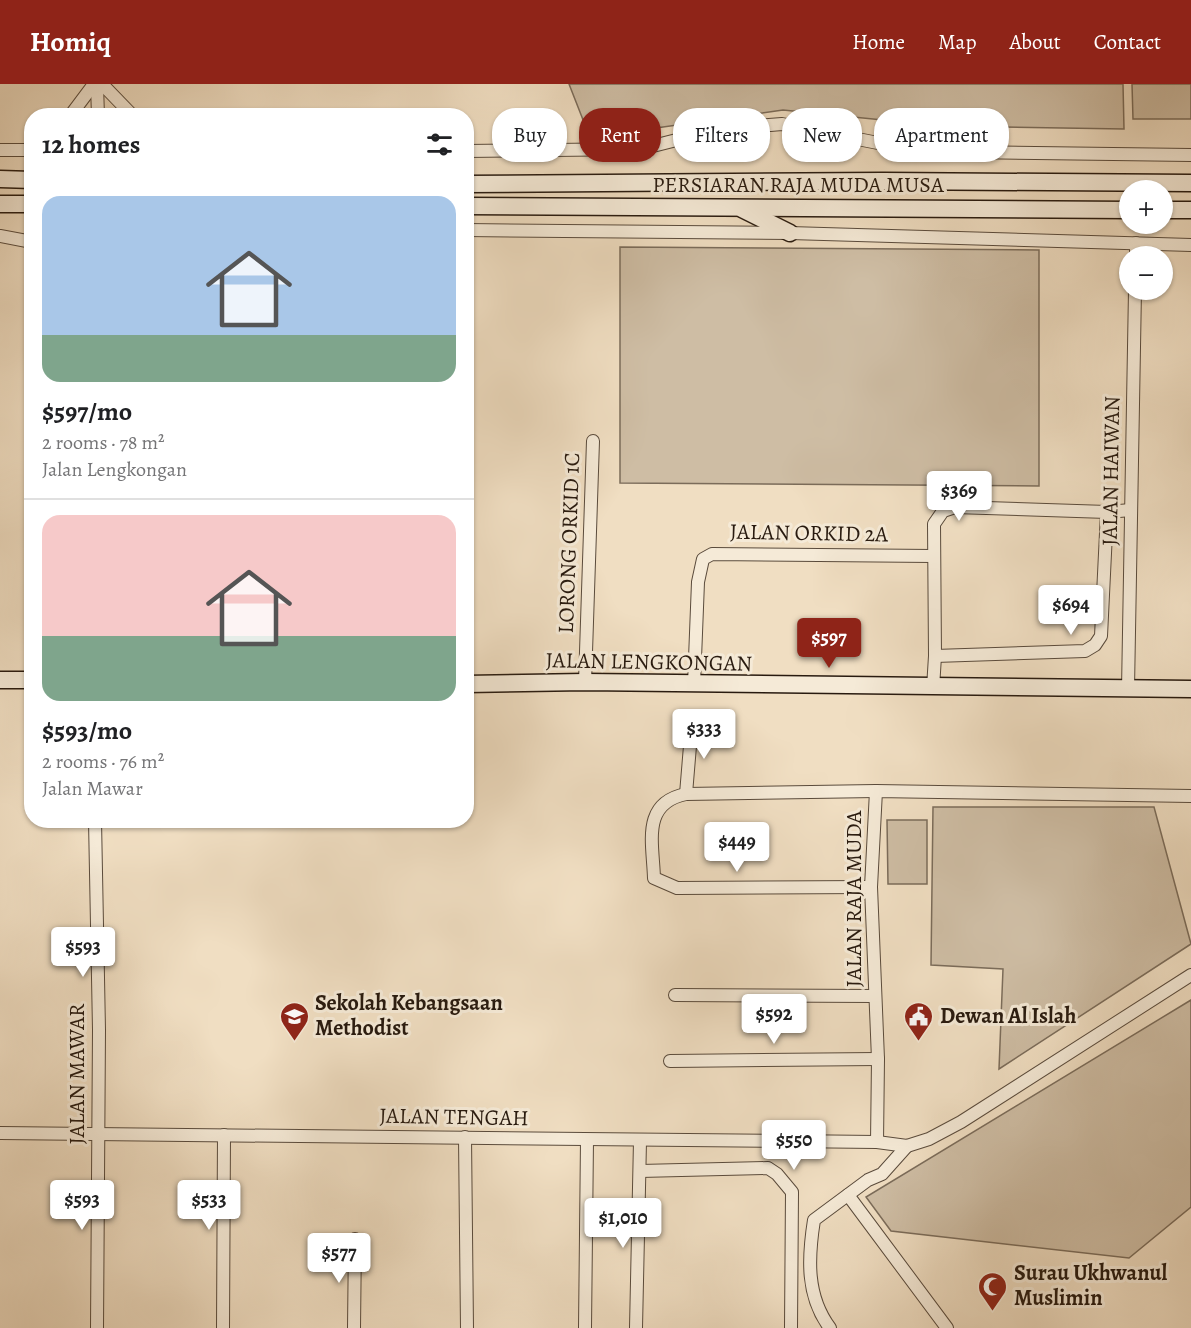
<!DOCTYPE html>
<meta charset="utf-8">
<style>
:root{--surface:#fff;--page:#f6f6f6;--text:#202124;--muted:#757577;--line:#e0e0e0;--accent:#8f2418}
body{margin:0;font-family:Alegreya,serif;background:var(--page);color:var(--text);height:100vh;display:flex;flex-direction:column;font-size:22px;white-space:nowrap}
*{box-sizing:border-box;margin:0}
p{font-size:20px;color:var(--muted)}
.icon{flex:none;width:33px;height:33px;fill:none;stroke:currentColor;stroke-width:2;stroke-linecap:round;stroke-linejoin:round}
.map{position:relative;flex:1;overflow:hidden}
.details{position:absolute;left:24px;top:24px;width:450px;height:720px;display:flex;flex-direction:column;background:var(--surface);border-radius:24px;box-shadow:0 2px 4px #0004}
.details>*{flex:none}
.hud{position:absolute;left:492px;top:24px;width:570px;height:54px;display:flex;gap:12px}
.buttons{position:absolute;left:1119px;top:96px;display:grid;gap:12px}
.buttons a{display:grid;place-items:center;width:54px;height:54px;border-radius:50%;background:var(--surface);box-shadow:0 2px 4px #0004;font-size:30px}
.price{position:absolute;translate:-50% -51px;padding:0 14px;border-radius:6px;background:#fff;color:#222;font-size:20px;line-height:39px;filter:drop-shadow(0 2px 3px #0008)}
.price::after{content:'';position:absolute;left:50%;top:36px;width:18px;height:14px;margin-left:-9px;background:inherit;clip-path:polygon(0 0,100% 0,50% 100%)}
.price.active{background:var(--accent);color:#fff}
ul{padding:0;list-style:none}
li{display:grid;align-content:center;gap:12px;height:318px;padding:0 18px}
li+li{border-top:2px solid var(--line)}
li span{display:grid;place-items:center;height:186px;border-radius:18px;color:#555}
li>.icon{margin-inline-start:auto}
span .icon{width:108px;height:108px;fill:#fffc;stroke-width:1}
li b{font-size:26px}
h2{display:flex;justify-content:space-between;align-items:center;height:72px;padding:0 18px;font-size:26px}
.tag{padding:0 21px;border-radius:24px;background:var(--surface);box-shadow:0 2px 4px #0004;font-size:21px;line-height:54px}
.tag.active{background:var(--accent);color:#fff}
header{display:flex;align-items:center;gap:36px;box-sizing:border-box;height:84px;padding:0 30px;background:var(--accent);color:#fff}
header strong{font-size:28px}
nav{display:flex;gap:33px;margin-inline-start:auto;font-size:21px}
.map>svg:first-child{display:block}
.green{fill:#cebda4;stroke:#7b6c5a;stroke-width:1.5}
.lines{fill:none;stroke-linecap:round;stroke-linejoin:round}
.street-casing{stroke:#5a4b3c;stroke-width:14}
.secondary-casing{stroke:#281a0f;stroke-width:19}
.street{stroke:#f5ead7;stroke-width:12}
.secondary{stroke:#f5ead7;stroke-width:16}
.labels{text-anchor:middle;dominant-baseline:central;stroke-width:6;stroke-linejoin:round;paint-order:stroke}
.street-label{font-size:22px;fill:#281a0f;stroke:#f5ead7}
.poi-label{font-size:22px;font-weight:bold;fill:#281a0f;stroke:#f5ead7;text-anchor:start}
</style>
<header>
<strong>Homiq</strong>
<nav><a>Home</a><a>Map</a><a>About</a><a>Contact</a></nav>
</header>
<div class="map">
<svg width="1191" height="1244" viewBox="0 0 1191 1244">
<rect width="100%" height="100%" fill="#f0dec2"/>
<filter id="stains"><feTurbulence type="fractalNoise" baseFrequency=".00333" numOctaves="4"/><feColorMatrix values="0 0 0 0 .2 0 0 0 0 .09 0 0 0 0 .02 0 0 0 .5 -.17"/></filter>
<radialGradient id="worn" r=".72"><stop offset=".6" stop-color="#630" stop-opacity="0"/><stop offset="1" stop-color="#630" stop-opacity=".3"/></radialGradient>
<!-- green -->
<g class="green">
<polygon points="569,0 1123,0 1124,45 943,42 783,26 656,44 587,46"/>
<polygon points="1132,0 1191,0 1191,35 1133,35"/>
<polygon points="620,163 1039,166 1039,402 620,399"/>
<polygon points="933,723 1154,723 1191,860 999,985 1003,885 931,881"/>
<polygon points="887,736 927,736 927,800 888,800"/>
<polygon points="1191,916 1191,1123 1129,1174 891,1147 866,1113"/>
</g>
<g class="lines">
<defs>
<g id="street">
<polyline points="97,0 98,32"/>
<polyline points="102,0 133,32"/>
<polyline points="70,32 94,0"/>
<polyline points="0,66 32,66"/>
<polyline points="466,67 641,65 720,45 782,40 893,62 967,68 1191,71"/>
<polyline points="466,146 790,149 1191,161"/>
<polyline points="0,152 32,158"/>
<polyline points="1136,172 1136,159"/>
<polyline points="466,365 467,353"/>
<polyline points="935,572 1085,567 1095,561 1101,552 1107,428"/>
<polyline points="585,598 593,357"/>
<polyline points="694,600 698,498 703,475 712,470 933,472"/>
<polyline points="933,604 935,572 934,440 943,427 955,423 1107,428 1131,426"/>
<polyline points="1128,605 1135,206"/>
<polyline points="686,710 692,638"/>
<polyline points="95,736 99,946 97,1244"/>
<path d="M 871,803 L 677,804 L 654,794 C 653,759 641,719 686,710 L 876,707"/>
<polyline points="675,911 875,912"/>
<polyline points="670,977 878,975"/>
<polyline points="0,1049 877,1058 907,1062 929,1055 961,1038 1191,891"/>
<polyline points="465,1053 467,1244"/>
<polyline points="877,1058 878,975 871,803 876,707 1191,712"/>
<polyline points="640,1087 768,1084 777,1090 792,1108 791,1244"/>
<polyline points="848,1111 947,1244"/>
<polyline points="223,1244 224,1051"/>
<polyline points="354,1244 355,1155"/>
<polyline points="585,1244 587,1056"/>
<polyline points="636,1244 640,1057"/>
<path d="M 830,1244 C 806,1212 808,1174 814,1136 L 868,1096 L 882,1090 L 907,1062"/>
</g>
<g id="secondary">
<polyline points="0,95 32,96"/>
<polyline points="466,100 883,97 1191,99"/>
<polyline points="0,120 32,120"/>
<polyline points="466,122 1130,126"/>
<polyline points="742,125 790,149"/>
<polyline points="1162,126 1191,126"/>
<polyline points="0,596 32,596"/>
<polyline points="466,600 585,598 1191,605"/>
</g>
</defs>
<!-- street casing -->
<use href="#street" class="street-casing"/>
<!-- secondary casing -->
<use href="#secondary" class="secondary-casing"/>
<!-- street -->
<use href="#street" class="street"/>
<!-- secondary -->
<use href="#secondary" class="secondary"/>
</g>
<!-- icons -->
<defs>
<symbol id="school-pin" viewBox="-11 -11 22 30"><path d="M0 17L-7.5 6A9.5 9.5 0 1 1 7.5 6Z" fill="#8f2418" stroke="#f5ead7"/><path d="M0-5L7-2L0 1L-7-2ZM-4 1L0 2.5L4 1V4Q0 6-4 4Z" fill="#fff"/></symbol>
<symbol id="civic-pin" viewBox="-11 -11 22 30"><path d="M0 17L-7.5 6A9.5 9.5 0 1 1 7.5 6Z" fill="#8f2418" stroke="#f5ead7"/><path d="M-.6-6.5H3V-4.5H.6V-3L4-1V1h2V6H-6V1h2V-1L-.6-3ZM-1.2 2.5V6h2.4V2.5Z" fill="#fff"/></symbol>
<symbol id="mosque-pin" viewBox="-11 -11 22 30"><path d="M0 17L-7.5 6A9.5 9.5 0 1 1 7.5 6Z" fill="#8f2418" stroke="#f5ead7"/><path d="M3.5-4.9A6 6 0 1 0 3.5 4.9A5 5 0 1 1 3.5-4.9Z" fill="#fff"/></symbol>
</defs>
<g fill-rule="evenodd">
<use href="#school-pin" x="278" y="916" width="33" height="45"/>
<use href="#civic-pin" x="902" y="916" width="33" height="45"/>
<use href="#mosque-pin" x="976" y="1186" width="33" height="45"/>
</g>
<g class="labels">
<!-- street labels -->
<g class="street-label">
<text x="798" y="101">PERSIARAN RAJA MUDA MUSA</text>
<text transform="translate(1111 387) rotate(-89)">JALAN HAIWAN</text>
<text transform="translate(809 449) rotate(1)">JALAN ORKID 2A</text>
<text transform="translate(569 459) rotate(-88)">LORONG ORKID 1C</text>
<text transform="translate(649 578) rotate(1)">JALAN LENGKONGAN</text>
<text transform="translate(854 815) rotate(-90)">JALAN RAJA MUDA</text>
<text transform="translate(77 990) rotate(-90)">JALAN MAWAR</text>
<text transform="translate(454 1033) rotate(1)">JALAN TENGAH</text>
</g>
<!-- poi labels -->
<g class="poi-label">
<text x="315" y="919">Sekolah Kebangsaan<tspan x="315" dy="25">Methodist</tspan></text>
<text x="940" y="932">Dewan Al Islah</text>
<text x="1014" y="1189">Surau Ukhwanul<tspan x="1014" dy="25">Muslimin</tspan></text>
</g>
</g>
<rect width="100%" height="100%" filter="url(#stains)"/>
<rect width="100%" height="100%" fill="url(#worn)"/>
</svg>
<div class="buttons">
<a>+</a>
<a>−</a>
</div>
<b class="price" style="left:959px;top:438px">$369</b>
<b class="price" style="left:1071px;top:552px">$694</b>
<b class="price active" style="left:829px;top:585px">$597</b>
<b class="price" style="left:704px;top:676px">$333</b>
<b class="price" style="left:737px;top:789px">$449</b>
<b class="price" style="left:83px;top:894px">$593</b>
<b class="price" style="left:774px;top:961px">$592</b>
<b class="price" style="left:794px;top:1087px">$550</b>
<b class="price" style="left:82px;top:1147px">$593</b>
<b class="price" style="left:209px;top:1147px">$533</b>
<b class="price" style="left:623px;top:1165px">$1,010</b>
<b class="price" style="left:339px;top:1200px">$577</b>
<div class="hud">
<a class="tag">Buy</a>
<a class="tag active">Rent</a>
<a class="tag">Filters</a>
<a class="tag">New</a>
<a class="tag">Apartment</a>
</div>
<section class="details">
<h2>12 homes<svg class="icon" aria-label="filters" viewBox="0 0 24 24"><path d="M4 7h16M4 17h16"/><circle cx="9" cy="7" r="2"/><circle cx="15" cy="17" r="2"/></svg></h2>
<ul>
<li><span style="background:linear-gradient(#a9c7e8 75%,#7fa58c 0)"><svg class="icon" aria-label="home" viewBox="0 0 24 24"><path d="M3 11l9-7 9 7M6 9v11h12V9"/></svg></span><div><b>$597/mo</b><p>2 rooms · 78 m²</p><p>Jalan Lengkongan</p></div></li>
<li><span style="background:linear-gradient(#f6c9c9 65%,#7fa58c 0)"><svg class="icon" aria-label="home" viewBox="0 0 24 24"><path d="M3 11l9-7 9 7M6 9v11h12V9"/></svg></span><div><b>$593/mo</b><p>2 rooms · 76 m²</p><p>Jalan Mawar</p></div></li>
</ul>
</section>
</div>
